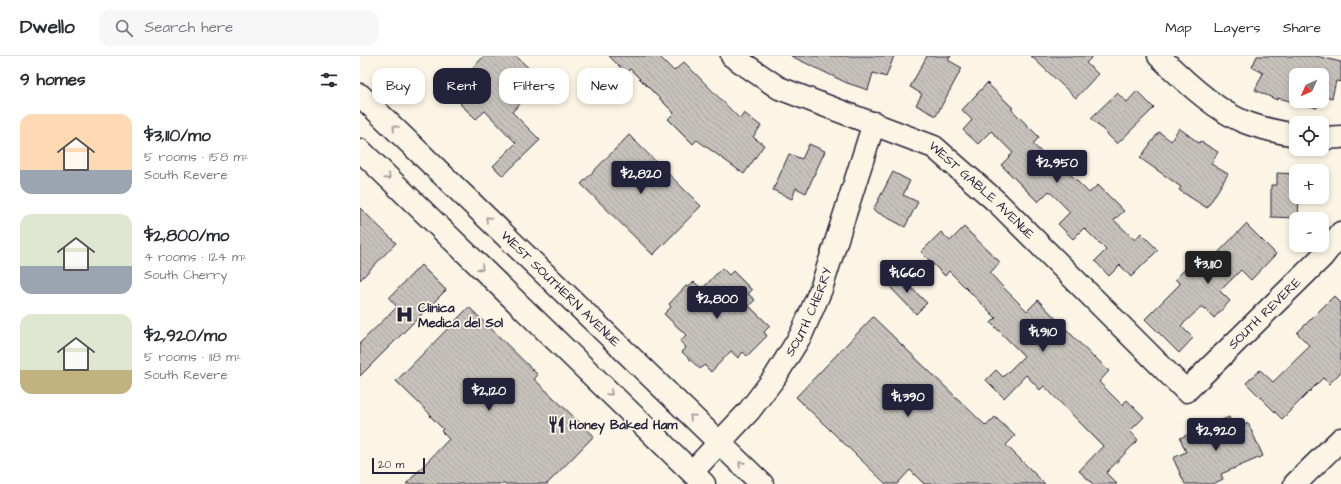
<!DOCTYPE html>
<meta charset="utf-8">
<style>
:root{--surface:#fff;--page:#f7f7f7;--text:#2b2b33;--muted:#7c7c81;--line:#e1e1e2;--accent:#22223b}
body{margin:0;font-family:"Architects Daughter",sans-serif;background:var(--page);color:var(--text);height:100vh;display:flex;flex-direction:column;font-size:15px;white-space:nowrap}
*{box-sizing:border-box;margin:0}
p{font-size:13px;color:var(--muted)}
.icon{flex:none;width:22px;height:22px;fill:none;stroke:currentColor;stroke-width:2;stroke-linecap:round;stroke-linejoin:round}
.map{position:relative;flex:1;overflow:hidden}
.details{display:flex;flex-direction:column;background:var(--surface);width:360px}
.details>*{flex:none}
.guide{position:absolute;left:12px;top:12px;width:380px;height:36px;display:flex;gap:8px}
.needle{width:26px;rotate:225deg}
.fabs{position:absolute;left:929px;top:12px;display:grid;gap:8px}
.fabs a{display:grid;place-items:center;width:40px;height:40px;border-radius:8px;background:var(--surface);box-shadow:0 2px 6px #0003;font-size:20px}
.scale{position:absolute;left:12px;bottom:10px;width:53px;box-sizing:border-box;padding-left:4px;border:2px solid #22223b;border-top:0;font-size:11px;line-height:14px;white-space:nowrap;color:#22223b;-webkit-text-stroke:3px #fcf5e5;paint-order:stroke}
.price{position:absolute;translate:-50% -34px;padding:0 9px;border-radius:4px;background:var(--accent);color:#fff;font-size:13px;line-height:26px;filter:drop-shadow(0 1px 2px #0008)}
.price::after{content:'';position:absolute;left:50%;top:24px;width:12px;height:9px;margin-left:-6px;background:inherit;clip-path:polygon(0 0,100% 0,50% 100%)}
.price.active{background:#222;color:#fff}
ul{padding:0;list-style:none}
li{display:flex;align-items:center;gap:12px;height:100px;padding:0 20px}
li span{display:grid;place-items:center;flex:none;width:112px;height:80px;border-radius:12px;color:#555}
li>.icon{margin-inline-start:auto}
span .icon{width:48px;height:48px;fill:#fffc;stroke-width:1}
li b{font-size:17px}
h2{display:flex;justify-content:space-between;align-items:center;height:48px;padding:0 20px;font-size:17px}
.tag{padding:0 14px;border-radius:12px;background:var(--surface);box-shadow:0 2px 6px #0003;font-size:14px;line-height:36px}
.tag.active{background:var(--accent);color:#fff}
header{display:flex;align-items:center;gap:24px;box-sizing:border-box;height:56px;padding:0 20px;background:var(--surface);border-bottom:1px solid var(--line)}
header strong{font-size:19px}
nav{display:flex;gap:22px;margin-inline-start:auto;font-size:14px}
.search{width:280px;height:36px;background:var(--page);display:flex;align-items:center;gap:10px;box-sizing:border-box;padding:0 14px;border-radius:12px;color:var(--muted);font-size:15px}
main{display:flex;flex:1;min-height:0}
.map>svg:first-child{display:block}
.building{fill:url(#building-back-hatch);stroke:#22223b}
.lines{fill:none;stroke-linecap:round;stroke-linejoin:round}
.minor-casing{stroke:#22223b;stroke-width:25}
.major-casing{stroke:#22223b;stroke-width:25}
.minor{stroke:#fcf5e5;stroke-width:22}
.major{stroke:#fcf5e5;stroke-width:22}
.oneway{stroke:#9a9698}
.labels{text-anchor:middle;dominant-baseline:central;stroke-width:3.5;stroke-linejoin:round;paint-order:stroke}
.street-label{font-size:13px;fill:#22223b;stroke:#fcf5e5}
.poi-label{font-size:13px;font-weight:bold;fill:#22223b;stroke:#fcf5e5;text-anchor:start}
</style>
<header>
<strong>Dwello</strong>
<div class="search"><svg class="icon" aria-label="search" viewBox="0 0 24 24"><circle cx="10" cy="10" r="6"/><path d="M15 15l6 6"/></svg>Search here</div>
<nav><a>Map</a><a>Layers</a><a>Share</a></nav>
</header>
<main>
<section class="details">
<h2>9 homes<svg class="icon" aria-label="filters" viewBox="0 0 24 24"><path d="M4 7h16M4 17h16"/><circle cx="9" cy="7" r="2"/><circle cx="15" cy="17" r="2"/></svg></h2>
<ul>
<li><span style="background:linear-gradient(#ffd9b3 70%,#9aa5b1 0)"><svg class="icon" aria-label="home" viewBox="0 0 24 24"><path d="M3 11l9-7 9 7M6 9v11h12V9"/></svg></span><div><b>$3,110/mo</b><p>5 rooms · 158 m²</p><p>South Revere</p></div></li>
<li><span style="background:linear-gradient(#dfe7d0 65%,#9aa5b1 0)"><svg class="icon" aria-label="home" viewBox="0 0 24 24"><path d="M3 11l9-7 9 7M6 9v11h12V9"/></svg></span><div><b>$2,800/mo</b><p>4 rooms · 124 m²</p><p>South Cherry</p></div></li>
<li><span style="background:linear-gradient(#dfe7d0 70%,#c2b280 0)"><svg class="icon" aria-label="home" viewBox="0 0 24 24"><path d="M3 11l9-7 9 7M6 9v11h12V9"/></svg></span><div><b>$2,920/mo</b><p>5 rooms · 118 m²</p><p>South Revere</p></div></li>
</ul>
</section>
<div class="map">
<svg width="981" height="428" viewBox="0 0 981 428">
<defs>
<pattern id="building-back-hatch" width="6" height="6" patternUnits="userSpaceOnUse"><rect width="6" height="6" fill="#c6c1bb"/><path d="M-1 5l2 2M0 0l6 6M5-1l2 2" fill="none" stroke="#aaa6a2"/></pattern>
</defs>
<rect width="100%" height="100%" fill="#fcf5e5"/>
<filter id="ink" filterUnits="userSpaceOnUse"><feTurbulence type="fractalNoise" baseFrequency=".025" numOctaves="2"/><feDisplacementMap in="SourceGraphic" scale="8" xChannelSelector="R" yChannelSelector="G"/><feConvolveMatrix kernelMatrix="1 2 1 2 8 2 1 2 1" color-interpolation-filters="sRGB"/></filter>
<g filter="url(#ink)">
<!-- building -->
<g class="building">
<polygon points="124,0 156,0 182,25 152,56 180,84 143,120 133,110 156,87 125,55 116,63 100,48 109,39 93,24 103,14 107,18"/>
<polygon points="249,0 299,0 314,15 324,6 380,63 384,57 401,70 393,81 404,89 384,118 337,84 333,88 308,63 314,57 270,13 266,17"/>
<polygon points="431,0 534,0 526,21 513,17 508,34 487,27"/>
<polygon points="567,0 591,0 588,4 602,12 576,60 556,49 562,38 550,31"/>
<polygon points="671,0 733,0 726,7 738,18 716,42"/>
<polygon points="897,0 956,0 981,6 981,26 976,25 972,42 962,39 962,19 936,19 936,45 958,45 957,52 918,42 917,44 895,34 903,17 892,11"/>
<polygon points="627,27 653,52 651,53 679,81 673,88 689,104 693,101 729,137 738,129 764,155 754,164 775,184 781,177 798,194 771,221 760,209 749,220 735,205 746,194 724,172 713,183 698,168 710,156 689,135 678,146 641,109 653,97 631,75 618,88 603,74 612,64 602,54"/>
<polygon points="777,35 794,52 757,88 731,62 757,37 767,46"/>
<polygon points="819,72 839,87 840,85 858,96 851,108 868,118 847,152 819,134 821,131 780,102 799,76 811,85"/>
<polygon points="269,79 341,150 293,199 221,128"/>
<polygon points="449,88 465,95 446,137 436,132 432,143 413,134 429,98 442,103"/>
<polygon points="533,116 550,125 543,139 558,146 545,171 513,154"/>
<polygon points="917,117 936,118 936,141 939,141 938,162 911,161 911,129 917,129"/>
<polygon points="0,152 36,187 0,224"/>
<polygon points="886,168 916,198 891,224 881,214 860,235 870,245 854,262 842,250 821,270 833,282 819,297 785,263 820,228 815,223 841,198 849,206"/>
<polygon points="604,171 640,206 630,217 640,228 667,255 678,244 734,302 735,301 749,315 739,326 762,349 767,344 784,361 770,375 778,384 746,417 757,428 733,428 719,415 743,390 684,330 680,334 666,319 644,342 626,324 636,314 643,321 664,300 631,267 636,262 589,215 585,220 561,196 581,176 590,185"/>
<polygon points="61,209 86,234 0,320 0,287 37,251 29,242"/>
<polygon points="362,212 369,219 373,215 392,234 388,238 395,244 389,250 410,270 404,276 407,280 387,300 383,296 378,302 371,295 351,316 344,309 340,313 322,296 326,292 320,285 326,279 304,258 311,251 309,248 326,230 328,231 334,226 342,233"/>
<polygon points="538,219 567,247 556,258 528,229"/>
<polygon points="974,240 981,247 981,316 969,328 963,322 922,363 886,327 900,314 913,326 950,290 937,277"/>
<polygon points="109,251 178,319 174,323 234,380 187,428 46,428 89,383 81,375 83,373 70,360 71,359 36,325"/>
<polygon points="513,261 626,370 635,361 655,380 646,389 685,428 564,428 550,414 537,428 526,428 436,341"/>
<polygon points="869,361 874,373 888,367 903,400 861,418 863,423 853,428 825,428 813,402 826,396 820,382"/>
</g>
<g class="lines">
<defs>
<g id="minor">
<path id="s1" d="M 372,0 L 419,32 L 574,91 L 638,147 L 826,335 L 962,201 L 981,177"/>
<path d="M 799,0 C 820,21 854,53 882,65 C 899,72 918,76 936,79"/>
<polyline points="962,82 981,81"/>
<path id="s2" d="M 332,416 L 389,355 L 415,321 L 441,279 L 461,233 L 514,67"/>
<polyline points="935,428 981,383"/>
</g>
<g id="major">
<path id="s3" d="M 0,39 L 402,428"/>
<polyline points="0,94 344,428"/>
</g>
</defs>
<!-- minor casing -->
<use href="#minor" class="minor-casing"/>
<!-- major casing -->
<use href="#major" class="major-casing"/>
<!-- minor -->
<use href="#minor" class="minor"/>
<!-- major -->
<use href="#major" class="major"/>
</g>
<!-- one-way arrows -->
<defs><path id="oneway-chevron" d="M-2-3.5L2.5 0L-2 3.5" fill="none" stroke-width="1.6" stroke-linecap="round" stroke-linejoin="round"/></defs>
<g class="oneway">
<use href="#oneway-chevron" transform="translate(35 72) rotate(-136)"/>
<use href="#oneway-chevron" transform="translate(28 121) rotate(44)"/>
<use href="#oneway-chevron" transform="translate(128 163) rotate(-136)"/>
<use href="#oneway-chevron" transform="translate(121 212) rotate(44)"/>
<use href="#oneway-chevron" transform="translate(250 337) rotate(44)"/>
<use href="#oneway-chevron" transform="translate(332 361) rotate(-136)"/>
<use href="#oneway-chevron" transform="translate(381 408) rotate(-136)"/>
</g>
</g>
<!-- icons -->
<defs>
<symbol id="hospital-bare" viewBox="-9 -9 18 18"><path d="M-5-5h3v3.5h4V-5h3V5h-3V1.5h-4V5h-3Z" fill="#22223b" stroke="#fcf5e5" stroke-width="2.5" paint-order="stroke"/></symbol>
<symbol id="restaurant-bare" viewBox="-9 -9 18 18"><path d="M-5-6h1v4h1v-4h1v4h1v-4h1v5L-1.5 .5V6h-2V.5L-5-1ZM5-6V6H3V1.5H1.5Q1.5-4 5-6Z" fill="#22223b" stroke="#fcf5e5" stroke-width="2.5" paint-order="stroke"/></symbol>
</defs>
<g fill-rule="evenodd">
<use href="#hospital-bare" x="32" y="246" width="25" height="25"/>
<use href="#restaurant-bare" x="184" y="356" width="25" height="25"/>
</g>
<g class="labels">
<!-- street labels -->
<g class="street-label">
<text stroke="none"><textPath href="#s1" startOffset="287">WEST GABLE AVENUE</textPath></text>
<text stroke="none"><textPath href="#s3" startOffset="279">WEST SOUTHERN AVENUE</textPath></text>
<text stroke="none"><textPath href="#s2" startOffset="200">SOUTH CHERRY</textPath></text>
<text stroke="none"><textPath href="#s1" startOffset="684">SOUTH REVERE</textPath></text>
</g>
<!-- poi labels -->
<g class="poi-label">
<text x="58" y="252">Clinica<tspan x="58" dy="15">Medica del Sol</tspan></text>
<text x="209" y="369">Honey Baked Ham</text>
</g>
</g>
</svg>
<div class="fabs">
<a><svg class="needle" viewBox="-14 -14 28 28"><path d="M0-13l5 13h-10z" fill="#e53935"/><path d="M0 13l5-13h-10z" fill="#7c7c81"/></svg></a>
<a><svg class="icon" aria-label="locate" viewBox="0 0 24 24"><circle cx="12" cy="12" r="6"/><path d="M12 2v4M12 18v4M2 12h4M18 12h4"/></svg></a>
<a>+</a>
<a>−</a>
</div>
<div class="scale">20 m</div>
<b class="price" style="left:697px;top:128px">$2,950</b>
<b class="price" style="left:281px;top:139px">$2,820</b>
<b class="price active" style="left:848px;top:229px">$3,110</b>
<b class="price" style="left:547px;top:238px">$1,660</b>
<b class="price" style="left:357px;top:264px">$2,800</b>
<b class="price" style="left:683px;top:297px">$1,910</b>
<b class="price" style="left:129px;top:356px">$2,120</b>
<b class="price" style="left:548px;top:362px">$1,390</b>
<b class="price" style="left:856px;top:396px">$2,920</b>
<div class="guide">
<a class="tag">Buy</a>
<a class="tag active">Rent</a>
<a class="tag">Filters</a>
<a class="tag">New</a>
</div>
</div>
</main>
